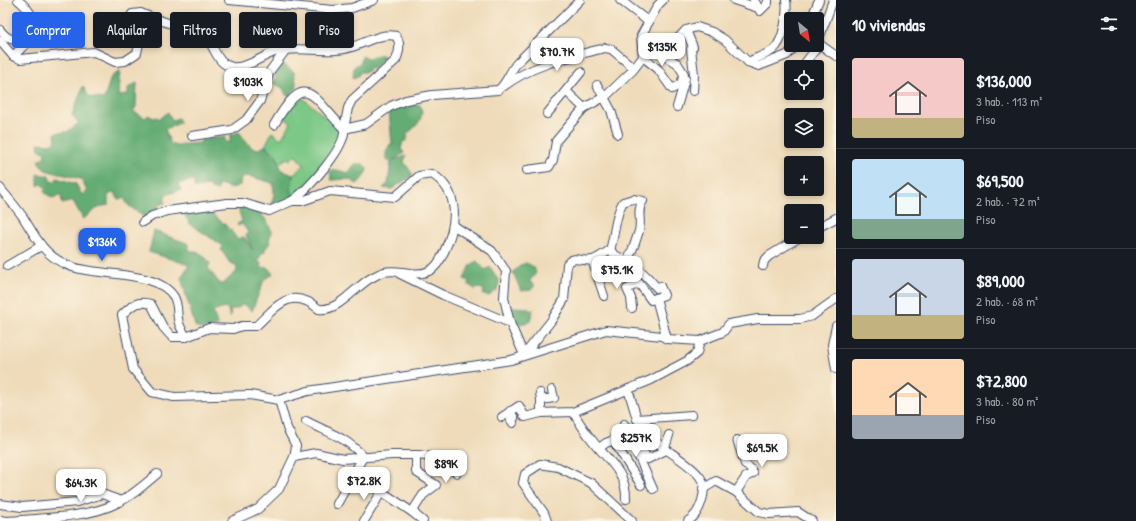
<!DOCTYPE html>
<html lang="es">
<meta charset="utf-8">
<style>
:root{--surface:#171b24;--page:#20242c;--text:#f1f3f6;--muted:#9ea1a6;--line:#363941;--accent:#2563eb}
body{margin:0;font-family:"Patrick Hand",sans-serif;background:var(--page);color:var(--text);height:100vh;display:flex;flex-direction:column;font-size:15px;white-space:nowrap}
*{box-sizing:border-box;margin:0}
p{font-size:13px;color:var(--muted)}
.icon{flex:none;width:22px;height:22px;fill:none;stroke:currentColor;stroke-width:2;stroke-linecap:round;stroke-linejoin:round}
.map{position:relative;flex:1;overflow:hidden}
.drawer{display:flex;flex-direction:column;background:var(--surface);width:300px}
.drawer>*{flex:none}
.top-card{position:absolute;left:12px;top:12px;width:380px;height:36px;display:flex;gap:8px}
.needle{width:26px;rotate:150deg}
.controls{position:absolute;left:784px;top:12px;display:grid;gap:8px}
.controls a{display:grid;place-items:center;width:40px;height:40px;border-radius:4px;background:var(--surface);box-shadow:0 2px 6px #0003;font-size:20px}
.price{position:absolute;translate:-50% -34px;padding:0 9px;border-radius:8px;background:#fff;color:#222;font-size:13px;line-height:26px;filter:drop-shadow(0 1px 2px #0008)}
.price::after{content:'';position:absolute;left:50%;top:24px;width:12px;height:9px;margin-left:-6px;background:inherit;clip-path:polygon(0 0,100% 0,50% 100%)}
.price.active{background:var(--accent);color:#fff}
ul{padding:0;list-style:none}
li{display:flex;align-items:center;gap:12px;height:100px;padding:0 16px}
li+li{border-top:1px solid var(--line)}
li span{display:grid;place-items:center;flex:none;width:112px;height:80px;border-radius:4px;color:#555}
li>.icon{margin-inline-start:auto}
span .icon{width:48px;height:48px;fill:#fffc;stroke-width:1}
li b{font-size:17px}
h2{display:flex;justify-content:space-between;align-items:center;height:48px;padding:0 16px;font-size:17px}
.tag{padding:0 14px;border-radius:4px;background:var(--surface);box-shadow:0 2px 6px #0003;font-size:14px;line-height:36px}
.tag.active{background:var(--accent);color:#fff}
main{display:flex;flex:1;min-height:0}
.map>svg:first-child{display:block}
.green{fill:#7bc886;stroke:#4b7c72}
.forest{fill:#64ac73;stroke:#406e68}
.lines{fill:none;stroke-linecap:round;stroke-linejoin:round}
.minor-casing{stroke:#3b496c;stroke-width:10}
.minor{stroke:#fff;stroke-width:8}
</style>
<main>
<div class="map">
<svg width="836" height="521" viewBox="0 0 836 521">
<rect width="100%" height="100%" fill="#fcf5e5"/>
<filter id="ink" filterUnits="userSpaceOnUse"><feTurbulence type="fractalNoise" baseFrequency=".025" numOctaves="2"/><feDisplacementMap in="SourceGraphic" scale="8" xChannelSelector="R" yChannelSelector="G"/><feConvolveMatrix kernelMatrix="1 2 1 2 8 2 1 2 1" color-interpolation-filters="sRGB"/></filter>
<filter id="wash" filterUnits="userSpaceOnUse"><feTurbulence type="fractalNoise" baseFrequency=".012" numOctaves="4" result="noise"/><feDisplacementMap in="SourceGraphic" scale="16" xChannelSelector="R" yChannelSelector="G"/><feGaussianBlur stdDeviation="0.9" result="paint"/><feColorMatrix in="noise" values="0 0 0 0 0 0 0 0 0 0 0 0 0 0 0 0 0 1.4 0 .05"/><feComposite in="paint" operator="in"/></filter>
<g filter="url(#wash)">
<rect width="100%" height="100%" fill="#efdbba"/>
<!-- green -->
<polygon class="green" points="299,95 333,123 341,134 315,175 293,198 291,189 293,175 304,165 295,155 290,160 287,158 280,163 275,153 265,146 272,132 281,139 291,123 283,117"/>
<!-- forest -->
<g class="forest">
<polygon points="378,55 383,55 385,59 380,61 373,69 369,68 367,72 360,72 358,76 353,78 354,67 361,62 362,56 369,58"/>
<polygon points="279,61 294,72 297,87 289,96 286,95 283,88 273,83 276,79 275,74 272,70"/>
<path d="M 120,71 L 118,96 L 128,95 L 128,88 L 137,83 L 136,107 L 133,111 L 145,118 L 148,115 L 154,118 L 157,117 L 160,119 L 168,112 L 172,120 L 178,118 L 180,123 L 165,129 L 171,145 L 201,143 L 201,140 L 225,137 L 225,141 L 230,143 L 230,135 L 239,132 L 252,148 L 259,149 L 265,146 C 274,153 279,158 281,170 L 293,175 L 291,189 L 293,198 L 270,209 L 274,194 L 273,183 L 248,176 L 241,178 L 240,185 L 230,189 L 224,185 L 217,186 L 218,190 L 213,190 L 208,186 L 195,188 L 193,180 L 178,184 L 181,190 L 165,195 L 165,203 L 158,205 L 158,210 L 144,217 L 128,205 L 124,198 L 118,199 L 115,192 L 108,195 L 108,205 L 99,207 L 83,219 L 73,201 L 62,204 L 61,195 L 52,198 L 44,192 L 46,188 L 41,184 L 38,186 L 38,174 L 49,176 L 50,181 L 55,182 L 57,178 L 76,184 L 82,195 L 87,191 L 81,179 L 45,170 L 38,161 L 45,156 L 44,152 L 39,149 L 38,143 L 48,144 L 56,142 L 55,133 L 67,132 L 79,123 L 72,115 L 83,86 L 89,97 L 104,99 L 111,77 Z"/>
<path d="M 401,103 L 420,105 C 426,117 416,128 406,134 L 408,136 L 406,141 L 403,141 L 401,149 L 404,153 L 393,160 L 406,156 L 404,162 L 413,175 L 392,189 L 383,188 L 388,184 L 391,162 L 386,159 L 386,152 L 390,144 L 392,146 L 389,110 Z"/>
<path d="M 357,164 L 363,164 L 367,168 C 367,173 361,181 357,184 L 349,179 L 331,180 L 330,170 L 336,170 L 349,173 L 353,166 Z"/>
<path d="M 242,205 C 261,209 263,215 272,231 L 269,240 L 270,243 L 265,249 L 265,252 L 261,254 L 258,262 L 261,263 L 260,267 L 268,268 L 273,274 L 264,280 L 252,311 L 244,304 L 236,309 L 231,309 L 230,317 L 227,307 L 213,312 L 218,326 L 200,329 L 195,326 L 181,278 L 189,265 L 149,252 L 154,231 L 189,244 L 189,250 L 202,254 L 210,263 L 208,268 L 220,284 L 223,284 L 237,271 L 236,265 L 230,263 L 221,250 L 223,246 L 190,224 L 183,213 L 204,207 L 230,229 L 237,239 L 243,237 L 245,238 L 253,250 L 246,235 L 248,232 L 242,224 L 238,226 L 237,224 L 242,221 L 238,208 Z"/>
<polygon points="477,261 485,270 490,267 499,281 497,290 489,296 483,295 484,290 480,288 475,289 469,285 469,281 464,279 471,265"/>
<polygon points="526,263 534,267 536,273 529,282 534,284 534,287 531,290 521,291 513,272 521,265"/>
<path d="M 514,307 L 528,308 L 531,311 L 533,309 L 530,322 L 519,324 C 512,319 510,316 508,308 Z"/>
</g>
</g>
<g filter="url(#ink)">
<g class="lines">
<defs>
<g id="minor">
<polyline points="229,0 333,10 352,8 374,0"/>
<polyline points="620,0 649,22"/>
<polyline points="734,0 758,8"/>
<polyline points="754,0 760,11 768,3 768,0"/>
<polyline points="329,10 331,36"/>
<polyline points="811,19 819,0"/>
<path d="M 0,30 C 8,41 15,40 29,41"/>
<polyline points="342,30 342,49"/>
<polyline points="686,30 693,47 691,49 694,74 693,91"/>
<path d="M 0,41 L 13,56 L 20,59 L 94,52 L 115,62 L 125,61 L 137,53 L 139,44 L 129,20 L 132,14 L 141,13 C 157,21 194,29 206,39 C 216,47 216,64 232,67 C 247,69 263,55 278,51 C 300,46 322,53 344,49 C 362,46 378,32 396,36 C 401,43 399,53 396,60 L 352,100 L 348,108 L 344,129 L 366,124 L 391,106 L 406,100 L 432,95 L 498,90 C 506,85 510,71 517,63 L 580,0"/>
<polyline points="818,43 836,56"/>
<polyline points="309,48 311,43 313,28"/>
<path d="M 13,56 L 29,41 L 35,31 C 34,16 29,9 18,0"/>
<polyline points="643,57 658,69 672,89 681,84 684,74 677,63 669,59 673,53 668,49 686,30 697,27 712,32 725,40 748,62 759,66 787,55 797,45"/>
<path d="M 748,62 C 756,58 766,55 773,50 C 784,41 788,13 786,0"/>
<polyline points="805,63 815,50 833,0"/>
<polyline points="597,85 611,110 618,134"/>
<path d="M 504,86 C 533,64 570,57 605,48 L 611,49 L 634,68"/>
<polyline points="566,91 584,108"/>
<polyline points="677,107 685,79"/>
<polyline points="547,114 581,72"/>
<path d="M 274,125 C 306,70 310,94 344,129 C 347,147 307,190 292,201 L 302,201 L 330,191 L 395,197 L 419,176 L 432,174 C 461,192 457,225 444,252 C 441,259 436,268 429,271 C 414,278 399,268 384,272 C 380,273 376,275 373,277 C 356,285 339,312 319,309 C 290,286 277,306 256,326 L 242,326 L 233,329 L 209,328 L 186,337 L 172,337 L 163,327 L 151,304 C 137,300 132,305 122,315 L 133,369 L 152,392 L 174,397 L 250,395 L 279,400 L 308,391 L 511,360 L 606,330 L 662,336 L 667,339 L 700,341"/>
<polyline points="192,136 232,130 246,120 260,101 270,71 285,51"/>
<polyline points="527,170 549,167 553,160 556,141 584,108 606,96 633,70 643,57 641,36 658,5 663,0"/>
<path d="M 0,188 C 8,198 16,207 23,217 C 35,236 43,254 65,264 C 93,278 156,268 174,297 C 179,306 176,314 179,323 C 180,328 184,332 186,337"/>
<polyline points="143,222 152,216 167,211 227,203 243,203 269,211 292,201"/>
<path d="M 453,225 L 492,251 L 506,271 L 504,298 L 510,323 L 524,355 L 551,321 L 564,300 L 567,264 C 575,254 583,263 593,260 C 599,258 605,253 610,250 C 615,235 615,214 623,202 L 633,199 L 643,201 C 636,211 642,220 639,231 C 635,245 629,259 622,272"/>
<polyline points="817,228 836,218"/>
<path d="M 610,250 C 616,258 621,257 629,262 C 640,269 648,277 657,288 L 660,286 L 664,295 L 656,298"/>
<polyline points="592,260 604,296"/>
<polyline points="7,266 41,246"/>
<polyline points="763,266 764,261 769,256 800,237"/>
<polyline points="400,274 443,295 510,323"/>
<path d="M 598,276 L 614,269 C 624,272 629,276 635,285 L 639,283 L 651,300 L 656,298 L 667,339"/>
<polyline points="632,308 631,298 627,289 635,285"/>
<polyline points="836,326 832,345 836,369"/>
<polyline points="628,389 637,419"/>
<polyline points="540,393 541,400 554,398 552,390"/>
<polyline points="510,411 514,418 511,420 513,423"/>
<path d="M 573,412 C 579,422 585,432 592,440 C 607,460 627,472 626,499"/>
<polyline points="541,413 573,412 651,380 687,361 697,353 700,341 723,332 729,324 758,319 800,319 812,316 836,299"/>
<polyline points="502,417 519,406 525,417 541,413 541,400"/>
<path d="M 306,421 C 331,434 344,436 364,457"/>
<polyline points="624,424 648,459 664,451 669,435"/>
<polyline points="613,440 641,485"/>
<polyline points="640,445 638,455 653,489"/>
<polyline points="599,448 606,443 632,433"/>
<polyline points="416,455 416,472 436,485 423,495 412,512 423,521"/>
<polyline points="294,457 316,453 343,459 392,455 419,455 431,457 457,473"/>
<polyline points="354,473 415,514"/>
<polyline points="703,489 716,481 736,492 759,512 769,514 798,512 812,521"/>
<polyline points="736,492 746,477 753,473 751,469 745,464 737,440"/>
<polyline points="0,504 22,507 77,502 102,494 121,501"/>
<polyline points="337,504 363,457"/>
<path d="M 0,520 L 7,521 C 39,518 89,518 117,503 C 132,496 144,485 157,474"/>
<polyline points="232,521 258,509 279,489 294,457 296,446 287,428 279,400"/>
<polyline points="364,521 382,491"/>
<polyline points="547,521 544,513 523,483 525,474 540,464 558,467 591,483 632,521"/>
<path d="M 688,521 C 700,514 709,489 700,477 C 691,464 665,450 652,439 C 646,434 642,425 637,419 L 692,415"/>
</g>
</defs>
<!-- minor casing -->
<use href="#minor" class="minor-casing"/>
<!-- minor -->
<use href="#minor" class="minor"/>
</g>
</g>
</svg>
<div class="controls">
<a><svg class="needle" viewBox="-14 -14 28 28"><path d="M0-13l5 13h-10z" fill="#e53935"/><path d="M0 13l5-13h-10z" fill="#9ea1a6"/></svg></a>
<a><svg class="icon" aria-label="locate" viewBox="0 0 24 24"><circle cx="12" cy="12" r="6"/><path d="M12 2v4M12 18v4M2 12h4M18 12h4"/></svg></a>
<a><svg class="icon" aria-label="layers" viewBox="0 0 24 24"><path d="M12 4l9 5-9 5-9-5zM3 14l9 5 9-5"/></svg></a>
<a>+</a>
<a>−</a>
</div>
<b class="price" style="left:662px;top:67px">$135K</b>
<b class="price" style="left:557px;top:72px">$70.7K</b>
<b class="price" style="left:248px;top:102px">$103K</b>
<b class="price active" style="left:102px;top:262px">$136K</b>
<b class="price" style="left:617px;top:290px">$75.1K</b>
<b class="price" style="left:636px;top:458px">$257K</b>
<b class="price" style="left:762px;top:468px">$69.5K</b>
<b class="price" style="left:446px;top:484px">$89K</b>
<b class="price" style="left:364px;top:501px">$72.8K</b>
<b class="price" style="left:81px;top:503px">$64.3K</b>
<div class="top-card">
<a class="tag active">Comprar</a>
<a class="tag">Alquilar</a>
<a class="tag">Filtros</a>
<a class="tag">Nuevo</a>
<a class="tag">Piso</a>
</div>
</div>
<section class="drawer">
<h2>10 viviendas<svg class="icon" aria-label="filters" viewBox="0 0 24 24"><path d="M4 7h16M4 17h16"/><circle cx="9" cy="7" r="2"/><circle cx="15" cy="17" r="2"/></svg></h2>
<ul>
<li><span style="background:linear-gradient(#f6c9c9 75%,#c2b280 0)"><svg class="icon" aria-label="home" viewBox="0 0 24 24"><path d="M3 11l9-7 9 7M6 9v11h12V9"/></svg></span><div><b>$136,000</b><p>3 hab. · 113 m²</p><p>Piso</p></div></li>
<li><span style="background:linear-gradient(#bfe0f5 75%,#7fa58c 0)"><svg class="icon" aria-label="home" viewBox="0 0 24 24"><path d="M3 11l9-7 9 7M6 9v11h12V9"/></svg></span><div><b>$69,500</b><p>2 hab. · 72 m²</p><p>Piso</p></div></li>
<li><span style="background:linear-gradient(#c9d6e8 70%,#c2b280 0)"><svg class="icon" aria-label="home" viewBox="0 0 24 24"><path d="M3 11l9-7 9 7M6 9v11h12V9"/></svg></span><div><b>$89,000</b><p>2 hab. · 68 m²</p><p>Piso</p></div></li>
<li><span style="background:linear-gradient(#ffd9b3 70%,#9aa5b1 0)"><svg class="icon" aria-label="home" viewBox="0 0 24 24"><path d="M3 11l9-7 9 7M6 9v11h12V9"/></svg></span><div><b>$72,800</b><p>3 hab. · 80 m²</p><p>Piso</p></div></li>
</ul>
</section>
</main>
